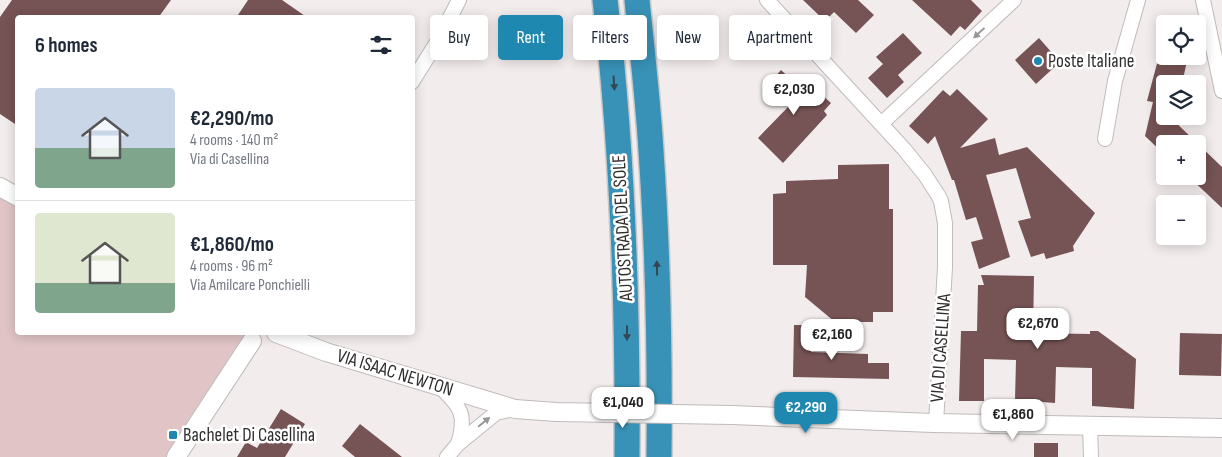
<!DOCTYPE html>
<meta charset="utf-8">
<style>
:root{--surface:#fff;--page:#f2f2f3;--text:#1f2937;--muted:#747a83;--line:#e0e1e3;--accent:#1e88b0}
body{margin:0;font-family:"Sofia Sans Condensed",sans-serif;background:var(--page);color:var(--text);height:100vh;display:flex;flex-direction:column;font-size:19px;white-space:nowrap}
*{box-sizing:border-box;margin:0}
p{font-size:16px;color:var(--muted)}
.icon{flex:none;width:28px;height:28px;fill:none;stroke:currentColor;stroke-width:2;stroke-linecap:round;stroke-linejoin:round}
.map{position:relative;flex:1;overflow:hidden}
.side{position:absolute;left:15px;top:15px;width:400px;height:320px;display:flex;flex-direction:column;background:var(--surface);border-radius:5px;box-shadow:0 2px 12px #0003}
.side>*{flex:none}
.banner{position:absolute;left:430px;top:15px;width:475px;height:45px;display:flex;gap:10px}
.buttons{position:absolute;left:1156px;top:15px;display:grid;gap:10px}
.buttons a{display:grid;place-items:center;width:50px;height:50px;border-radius:5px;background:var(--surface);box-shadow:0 2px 12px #0003;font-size:25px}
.price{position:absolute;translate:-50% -42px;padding:0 11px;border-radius:10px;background:#fff;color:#222;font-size:16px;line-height:32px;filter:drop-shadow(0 1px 2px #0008)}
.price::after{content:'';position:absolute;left:50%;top:30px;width:15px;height:11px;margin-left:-8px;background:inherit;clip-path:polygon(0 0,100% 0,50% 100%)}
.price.current{background:var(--accent);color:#fff}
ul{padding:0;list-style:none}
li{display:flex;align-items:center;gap:15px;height:125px;padding:0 20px}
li+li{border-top:1px solid var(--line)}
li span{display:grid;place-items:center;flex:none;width:140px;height:100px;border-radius:5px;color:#555}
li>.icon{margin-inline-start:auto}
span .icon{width:60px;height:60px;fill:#fffc;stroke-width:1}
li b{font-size:21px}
h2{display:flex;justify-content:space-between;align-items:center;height:60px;padding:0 20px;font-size:21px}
.tag{padding:0 18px;border-radius:5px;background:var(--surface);box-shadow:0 2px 12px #0003;font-size:18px;line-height:45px}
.tag.current{background:var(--accent);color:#fff}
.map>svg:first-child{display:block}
.green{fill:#e1c5c6}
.building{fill:#765354}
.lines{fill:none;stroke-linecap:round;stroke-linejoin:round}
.minor-casing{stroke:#c1baba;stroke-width:16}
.tertiary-casing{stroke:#c1baba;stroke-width:20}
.motorway-casing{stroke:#c9c9c9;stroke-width:28}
.minor{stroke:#fff;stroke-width:14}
.tertiary{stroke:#fff;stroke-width:18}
.motorway{stroke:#3892b7;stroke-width:25}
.tertiary-bridge-casing{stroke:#c1baba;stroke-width:20;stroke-linecap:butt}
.tertiary-bridge{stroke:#fff;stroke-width:18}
.oneway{fill:#989696}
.oneway2{fill:#334750}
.poi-dot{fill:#1e88b0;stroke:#fff;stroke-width:2}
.labels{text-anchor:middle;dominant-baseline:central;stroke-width:5;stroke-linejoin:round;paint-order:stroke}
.poi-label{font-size:19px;fill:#312e2e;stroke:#fff;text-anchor:start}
.street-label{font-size:19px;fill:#312e2e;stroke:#fff}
</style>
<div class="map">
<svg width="1222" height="457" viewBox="0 0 1222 457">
<rect width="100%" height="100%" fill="#f3ecec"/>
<!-- green -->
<polygon class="green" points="0,187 17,197 18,332 245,332 247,337 176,457 0,457"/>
<!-- building -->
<g class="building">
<polygon points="12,0 171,0 158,18 18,18 18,126 0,114 0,17"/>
<polygon points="248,0 282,0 308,18 236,18"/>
<polygon points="803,0 858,0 874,15 856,33 834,12 825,21"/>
<polygon points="912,0 971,0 982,11 965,30 960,26 951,36"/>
<polygon points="903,33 922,53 898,75 904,82 887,98 868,78 883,64 876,57"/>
<polygon points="1039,38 1060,62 1036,84 1015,60"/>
<polygon points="1159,56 1188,56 1182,84 1165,84 1165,116 1169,116 1222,167 1222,208 1188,176 1198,176 1198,144 1165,144 1165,155 1145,136 1153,102 1147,101"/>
<polygon points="781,70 798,86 804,79 831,103 824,111 827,115 783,163 758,138 789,106 774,93 773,79"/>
<polygon points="957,89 988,119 960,148 995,138 999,155 1027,147 1095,213 1073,246 1074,251 1046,259 1044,253 1031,257 1018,221 1031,218 1016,168 986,175 1010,257 979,269 971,242 983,239 976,217 966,220 954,180 952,180 935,136 928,144 909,126 943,90 950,96"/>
<polygon points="889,164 889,209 893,209 893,312 873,312 873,322 835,322 805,297 807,265 773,265 773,194 786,193 786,181 838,179 838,165"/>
<polygon points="981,275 1034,276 1033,333 1090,334 1090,331 1098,331 1136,359 1134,409 1092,406 1092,368 1056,367 1055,403 1015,400 1016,360 984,359 984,401 959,401 961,331 977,331 978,285 984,285"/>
<polygon points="794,325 811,325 811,352 868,354 868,363 889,363 889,379 793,377"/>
<polygon points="1180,333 1222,334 1221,376 1179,375"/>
<polygon points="281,409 305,424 285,457 237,457 246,442 257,448"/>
<polygon points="360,424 402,457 355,457 342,446"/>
<rect x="1034" y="443" width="24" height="14"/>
</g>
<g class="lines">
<defs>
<g id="minor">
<polyline points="767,0 904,149 925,175 938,195 941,201 945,223 945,267 936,423"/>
<polyline points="1203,0 1222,91"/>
<polyline points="412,82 439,39 459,0"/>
<polyline points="881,124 1014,0"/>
<polyline points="1105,139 1115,81 1138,0"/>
<path d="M 440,387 C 461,407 467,415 458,444"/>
<polyline points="1090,426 1091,457"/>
<polyline points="447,457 458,444 496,413 514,409"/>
</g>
<g id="tertiary">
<polyline points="0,187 18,197"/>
<polyline points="276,333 326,352 515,409"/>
<polyline points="732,415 933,423 1222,428"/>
<polyline points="176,457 252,341"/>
</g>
<g id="motorway">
<path d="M 605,0 C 623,152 628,304 627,457"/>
<path d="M 637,0 C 642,50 648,100 651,151 C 658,253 660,355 659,457"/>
</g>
</defs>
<!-- minor casing -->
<use href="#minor" class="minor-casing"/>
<!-- tertiary casing -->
<use href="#tertiary" class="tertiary-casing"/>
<!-- motorway casing -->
<use href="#motorway" class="motorway-casing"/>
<!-- minor -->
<use href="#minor" class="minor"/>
<!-- tertiary -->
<use href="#tertiary" class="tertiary"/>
<!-- motorway -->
<use href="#motorway" class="motorway"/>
<defs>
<polyline id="tertiary-bridge" points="515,409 556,412 732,415"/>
</defs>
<!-- tertiary-bridge casing -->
<use href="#tertiary-bridge" class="tertiary-bridge-casing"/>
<!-- tertiary-bridge -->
<use href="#tertiary-bridge" class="tertiary-bridge"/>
</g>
<!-- one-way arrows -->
<defs><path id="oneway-solid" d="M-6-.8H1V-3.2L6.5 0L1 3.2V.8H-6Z" transform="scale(1.25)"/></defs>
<g class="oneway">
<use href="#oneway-solid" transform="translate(979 33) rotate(137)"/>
<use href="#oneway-solid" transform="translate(484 422) rotate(-39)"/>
</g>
<g class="oneway2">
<use href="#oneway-solid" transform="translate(614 83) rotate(86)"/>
<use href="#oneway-solid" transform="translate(657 268) rotate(-91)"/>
<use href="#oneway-solid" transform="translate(627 333) rotate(90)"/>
</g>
<!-- markers -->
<g class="poi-dot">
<circle cx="1038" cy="61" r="5"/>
<rect x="168" y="430" width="10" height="10" rx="2.5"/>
</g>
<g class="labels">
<!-- poi labels -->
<g class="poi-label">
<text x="1048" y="61">Poste Italiane</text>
<text x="183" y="435">Bachelet Di Casellina</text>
</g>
<!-- street labels -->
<g class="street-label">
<text transform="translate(623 228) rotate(-93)">AUTOSTRADA DEL SOLE</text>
<text transform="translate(941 348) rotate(-86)">VIA DI CASELLINA</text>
<text transform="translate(395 373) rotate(17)">VIA ISAAC NEWTON</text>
</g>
</g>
</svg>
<div class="buttons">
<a><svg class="icon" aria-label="locate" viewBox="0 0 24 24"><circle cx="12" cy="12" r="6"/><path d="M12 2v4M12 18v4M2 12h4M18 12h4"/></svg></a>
<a><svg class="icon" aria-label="layers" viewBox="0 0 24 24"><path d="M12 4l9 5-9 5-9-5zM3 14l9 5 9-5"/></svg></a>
<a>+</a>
<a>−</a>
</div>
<b class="price" style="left:794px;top:116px">€2,030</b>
<b class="price" style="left:1038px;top:350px">€2,670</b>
<b class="price" style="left:832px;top:361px">€2,160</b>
<b class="price" style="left:623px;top:429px">€1,040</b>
<b class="price current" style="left:806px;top:434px">€2,290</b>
<b class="price" style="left:1013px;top:441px">€1,860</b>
<div class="banner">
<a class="tag">Buy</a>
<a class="tag current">Rent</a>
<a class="tag">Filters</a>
<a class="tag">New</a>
<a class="tag">Apartment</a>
</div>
<section class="side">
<h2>6 homes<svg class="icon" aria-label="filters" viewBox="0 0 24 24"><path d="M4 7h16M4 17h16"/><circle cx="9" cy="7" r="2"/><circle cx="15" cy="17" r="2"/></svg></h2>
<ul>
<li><span style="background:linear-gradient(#c9d6e8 60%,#7fa58c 0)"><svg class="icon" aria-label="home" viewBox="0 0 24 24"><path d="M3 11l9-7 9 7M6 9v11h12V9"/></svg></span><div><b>€2,290/mo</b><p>4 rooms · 140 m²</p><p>Via di Casellina</p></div></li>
<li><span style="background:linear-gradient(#dfe7d0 70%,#7fa58c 0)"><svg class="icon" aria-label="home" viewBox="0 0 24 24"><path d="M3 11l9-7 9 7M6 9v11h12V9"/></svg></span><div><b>€1,860/mo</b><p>4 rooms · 96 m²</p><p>Via Amilcare Ponchielli</p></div></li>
</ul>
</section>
</div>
